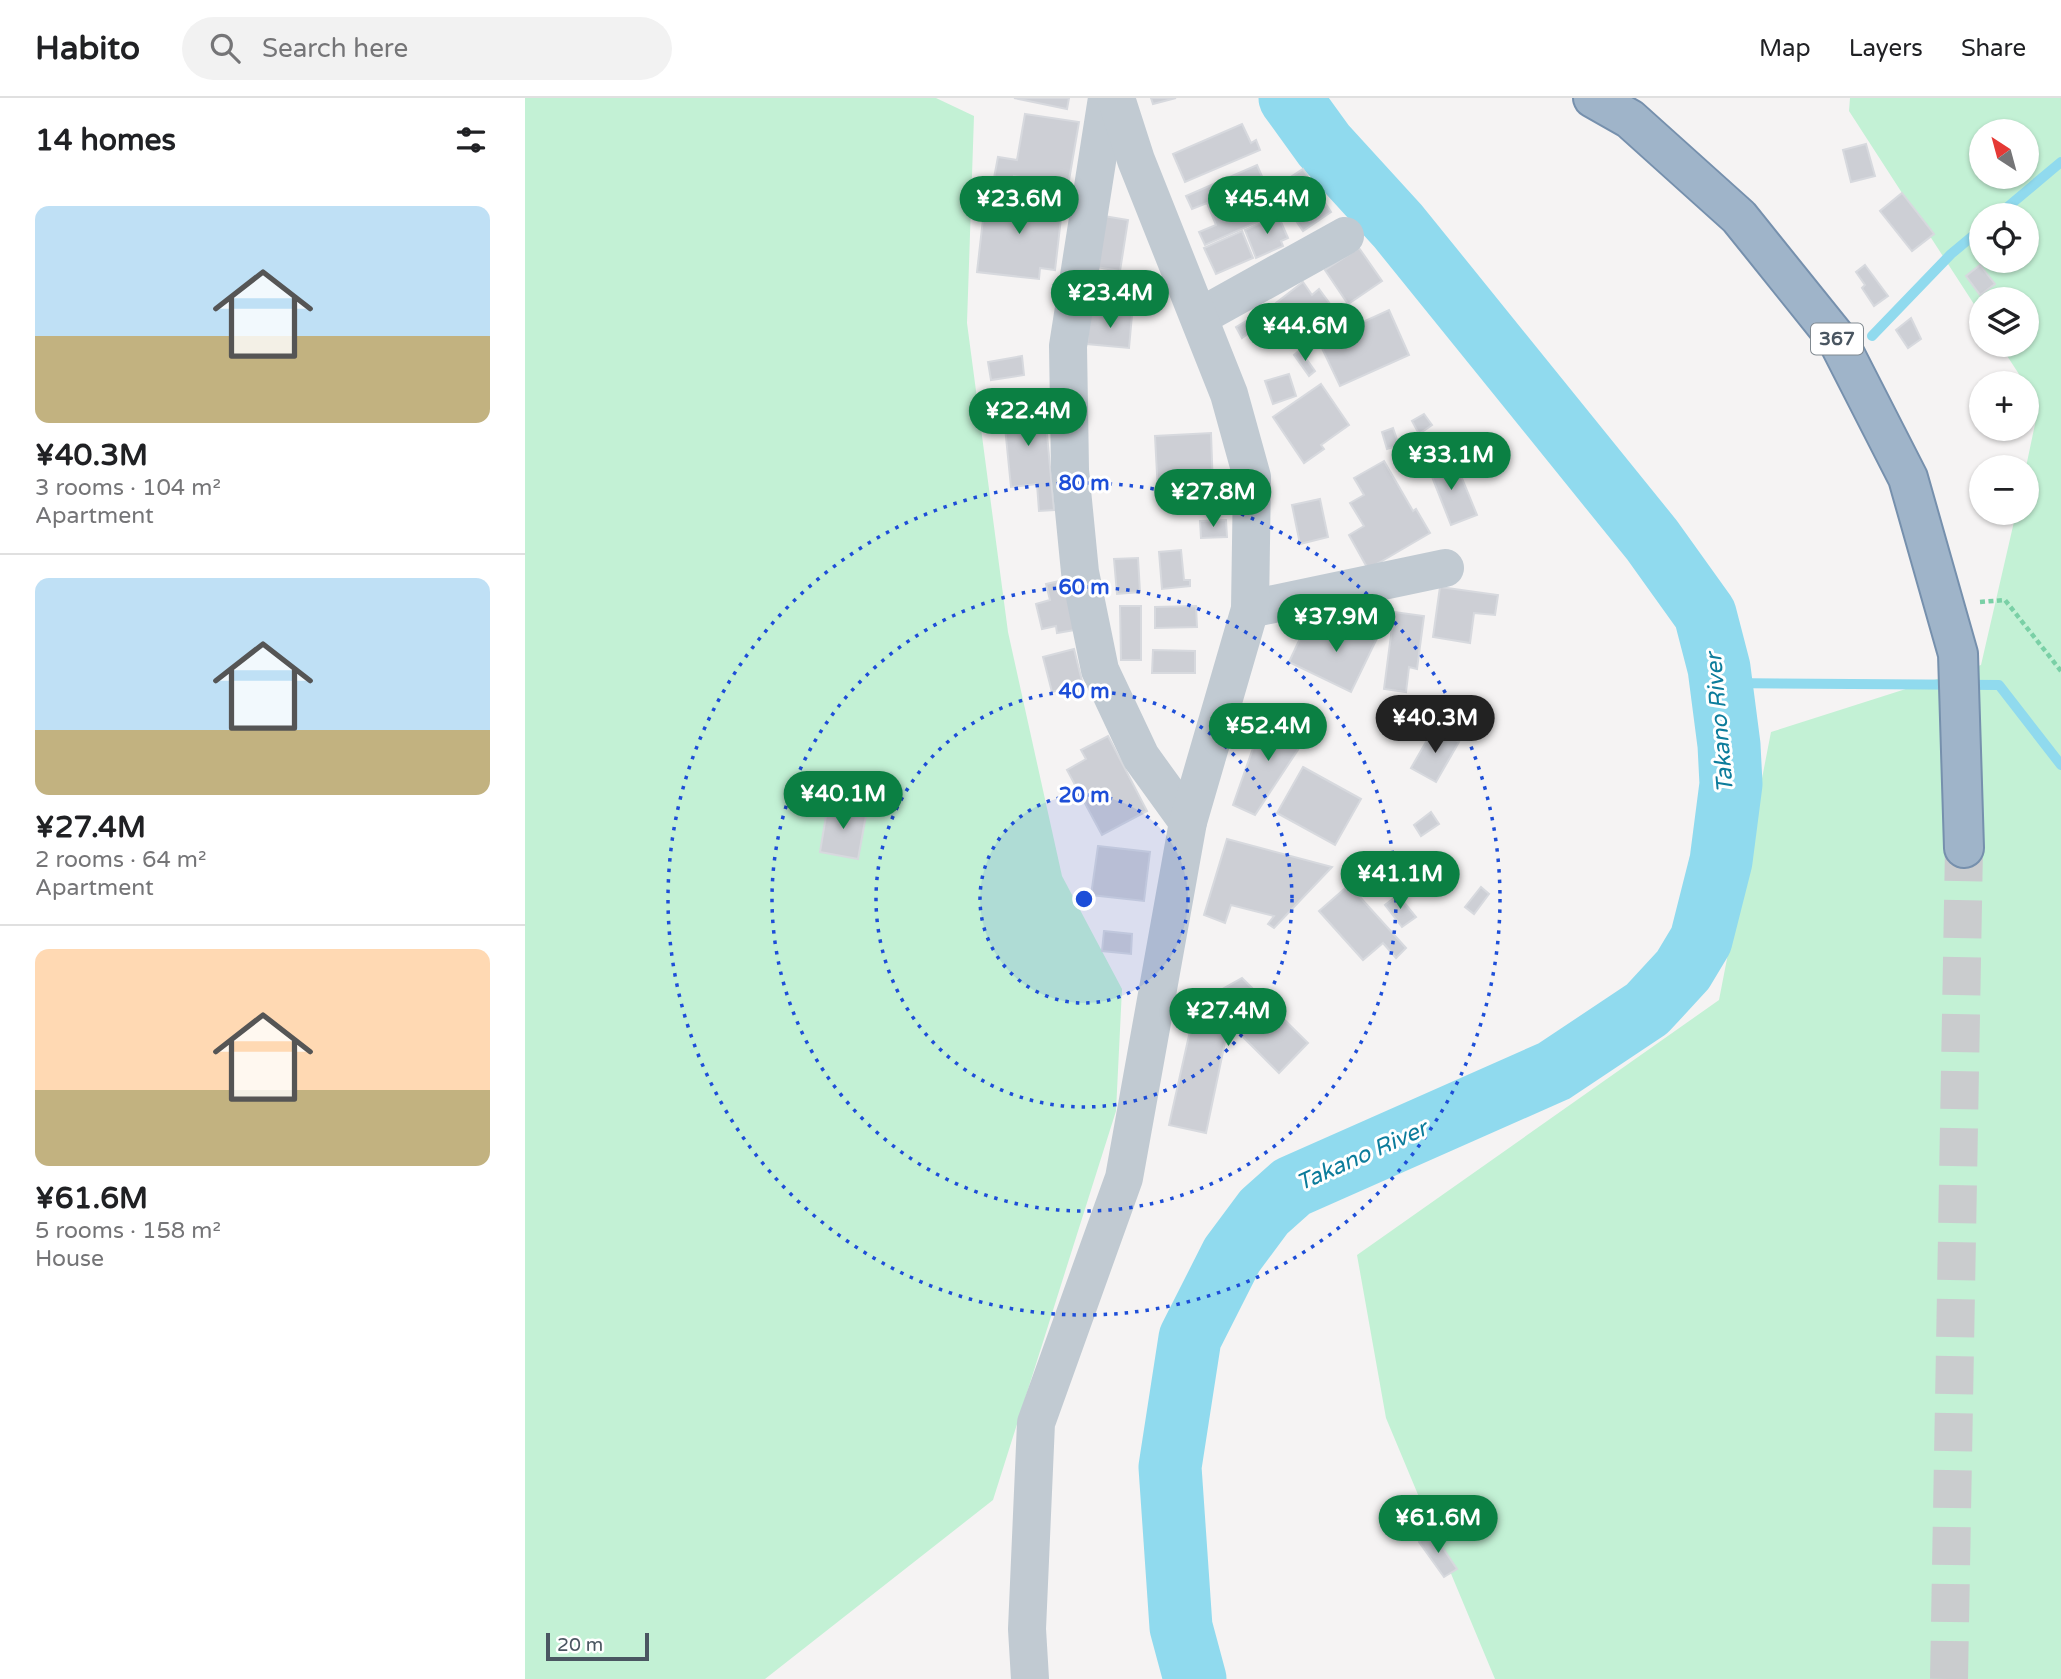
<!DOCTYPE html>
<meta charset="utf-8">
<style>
:root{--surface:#fff;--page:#f2f2f2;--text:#202124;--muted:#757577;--line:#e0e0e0;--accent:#0b8043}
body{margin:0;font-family:"Varela Round",sans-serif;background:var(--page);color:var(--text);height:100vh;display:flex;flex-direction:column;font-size:26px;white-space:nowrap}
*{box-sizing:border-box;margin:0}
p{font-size:23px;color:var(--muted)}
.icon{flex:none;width:38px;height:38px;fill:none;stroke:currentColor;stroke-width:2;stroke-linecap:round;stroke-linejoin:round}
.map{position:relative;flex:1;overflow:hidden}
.drawer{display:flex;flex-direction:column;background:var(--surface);width:525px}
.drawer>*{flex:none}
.needle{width:46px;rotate:324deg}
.tools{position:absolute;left:1444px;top:21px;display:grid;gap:14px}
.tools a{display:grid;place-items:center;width:70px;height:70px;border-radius:50%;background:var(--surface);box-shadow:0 2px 5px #0004;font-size:35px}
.scale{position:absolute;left:21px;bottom:18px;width:103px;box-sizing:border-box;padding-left:7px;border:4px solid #4a5661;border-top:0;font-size:19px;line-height:24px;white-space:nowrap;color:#4a5661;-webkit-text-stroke:5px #fff;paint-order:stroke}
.price{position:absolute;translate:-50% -60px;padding:0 16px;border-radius:24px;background:var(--accent);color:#fff;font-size:23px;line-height:46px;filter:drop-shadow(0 2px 4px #0008)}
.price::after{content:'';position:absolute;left:50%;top:42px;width:21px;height:16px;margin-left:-10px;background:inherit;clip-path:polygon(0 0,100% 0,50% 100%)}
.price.selected{background:#222;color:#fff}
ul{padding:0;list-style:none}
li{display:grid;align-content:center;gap:14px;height:371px;padding:0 35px}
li+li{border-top:2px solid var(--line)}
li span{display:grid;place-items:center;height:217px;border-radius:14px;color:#555}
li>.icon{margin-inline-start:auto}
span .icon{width:126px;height:126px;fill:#fffc;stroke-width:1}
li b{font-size:30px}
h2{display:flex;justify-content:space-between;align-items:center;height:84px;padding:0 35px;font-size:30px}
header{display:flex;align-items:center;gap:42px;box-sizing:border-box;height:98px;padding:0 35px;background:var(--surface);border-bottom:2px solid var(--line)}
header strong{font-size:33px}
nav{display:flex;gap:38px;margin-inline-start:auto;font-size:24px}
.search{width:490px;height:63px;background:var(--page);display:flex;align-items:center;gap:18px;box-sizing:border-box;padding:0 24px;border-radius:38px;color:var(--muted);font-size:26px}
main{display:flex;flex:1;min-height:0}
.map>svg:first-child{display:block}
.green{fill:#c3f1d5;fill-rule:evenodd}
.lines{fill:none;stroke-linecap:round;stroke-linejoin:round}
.stream{stroke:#90daee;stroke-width:10}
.river{stroke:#90daee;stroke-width:63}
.building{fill:#cdcfd5;stroke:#d7d9de;stroke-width:2}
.trunk-tunnel{stroke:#caccce;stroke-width:38;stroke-dasharray:38 19;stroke-linecap:butt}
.trunk-casing{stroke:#7690ad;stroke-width:42}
.path{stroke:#7ad0a6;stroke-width:4.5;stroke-dasharray:5 3.5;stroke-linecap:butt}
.minor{stroke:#c1cad2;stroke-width:38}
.tertiary{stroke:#c1cad2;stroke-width:38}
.trunk{stroke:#9fb4c9;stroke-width:38}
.ring{fill:none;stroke:#1d4ed8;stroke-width:3.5;stroke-dasharray:3.5 7}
.labels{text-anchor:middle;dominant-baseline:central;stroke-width:6;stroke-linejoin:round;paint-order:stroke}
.shield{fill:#fff;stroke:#808990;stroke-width:2}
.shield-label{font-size:19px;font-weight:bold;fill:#4a5661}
.water-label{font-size:23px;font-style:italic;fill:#0c7c9b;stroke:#fff}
.centre{fill:#1d4ed8;stroke:#fff;stroke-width:3.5}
.ring-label{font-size:21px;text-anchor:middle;font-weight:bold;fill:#1d4ed8;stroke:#fff;stroke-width:6;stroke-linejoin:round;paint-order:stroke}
</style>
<header>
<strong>Habito</strong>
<div class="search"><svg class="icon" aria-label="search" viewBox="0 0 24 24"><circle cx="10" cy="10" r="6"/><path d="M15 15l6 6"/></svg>Search here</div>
<nav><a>Map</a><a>Layers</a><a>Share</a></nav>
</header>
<main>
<section class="drawer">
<h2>14 homes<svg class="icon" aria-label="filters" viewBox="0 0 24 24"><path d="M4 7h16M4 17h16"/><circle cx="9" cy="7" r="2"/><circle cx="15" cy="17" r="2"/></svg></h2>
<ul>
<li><span style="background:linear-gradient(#bfe0f5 60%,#c2b280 0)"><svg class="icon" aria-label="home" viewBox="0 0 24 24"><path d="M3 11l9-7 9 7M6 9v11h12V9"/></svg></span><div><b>¥40.3M</b><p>3 rooms · 104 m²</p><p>Apartment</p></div></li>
<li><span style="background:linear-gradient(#bfe0f5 70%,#c2b280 0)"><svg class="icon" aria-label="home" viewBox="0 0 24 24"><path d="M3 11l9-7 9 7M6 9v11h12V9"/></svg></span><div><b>¥27.4M</b><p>2 rooms · 64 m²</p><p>Apartment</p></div></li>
<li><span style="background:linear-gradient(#ffd9b3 65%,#c2b280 0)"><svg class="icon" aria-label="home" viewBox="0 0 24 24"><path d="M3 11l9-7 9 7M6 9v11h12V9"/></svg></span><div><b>¥61.6M</b><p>5 rooms · 158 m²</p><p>House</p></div></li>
</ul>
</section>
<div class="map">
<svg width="1536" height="1581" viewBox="0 0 1536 1581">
<rect width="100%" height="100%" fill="#f5f3f3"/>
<!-- green -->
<g class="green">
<polygon points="0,0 411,0 449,18 442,225 483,534 537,778 597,891 591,1013 468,1402 240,1581 0,1581"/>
<path d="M 1325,0 L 1536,0 L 1536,1581 L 970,1581 L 861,1320 L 832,1157 L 1194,902 L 1246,634 L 1456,567 L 1491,415 L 1502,415 L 1501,369 L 1514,307 L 1475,247 L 1502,247 L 1502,201 L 1456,201 L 1456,217 L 1324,13 ZM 1456,33 L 1502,33 L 1502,79 L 1456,79 ZM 1456,117 L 1502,117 L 1502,163 L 1456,163 Z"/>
</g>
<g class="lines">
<!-- stream -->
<g class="stream">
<polyline points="1473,117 1536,64"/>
<polyline points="1347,238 1426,156 1456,131"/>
<polyline points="1196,585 1474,587 1536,667"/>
</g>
<!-- river -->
<polyline class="river" points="670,1581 656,1529 645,1369 665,1240 707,1157 739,1114 767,1089 1029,973 1122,911 1158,872 1176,842 1196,763 1206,686 1204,647 1194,570 1180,516 1127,442 873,128 799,47 765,0"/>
</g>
<!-- building -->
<g class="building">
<polygon points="489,0 544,0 542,11"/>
<polygon points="626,0 651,0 628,6"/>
<polygon points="500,16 554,24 543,88 489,78 489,84 469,80 473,59 492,62"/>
<polygon points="717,26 726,45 731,42 735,52 660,84 648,56"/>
<polygon points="1341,46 1350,78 1326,84 1318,52"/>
<polygon points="732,67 753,115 680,147 674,134 691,127 682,105 667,111 661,98"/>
<polygon points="778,71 806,114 778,133 749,90"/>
<polygon points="461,95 538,103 530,172 515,170 514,181 452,174"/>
<polygon points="1377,95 1409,136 1387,153 1355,113"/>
<polygon points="573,117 603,122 595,173 565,168"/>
<polygon points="753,117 763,140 756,143 758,148 731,160 720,132"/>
<polygon points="717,133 728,160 691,176 679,150"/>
<polygon points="834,150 857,183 823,206 800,172"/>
<polygon points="1340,167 1363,198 1349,208 1337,190 1340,187 1331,174"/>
<polygon points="1455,167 1470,186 1455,197 1441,178"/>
<polygon points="778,184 787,197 794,191 811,214 777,240 751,205"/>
<polygon points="864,212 884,257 815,288 794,244"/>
<polygon points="565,213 607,217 604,250 562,246"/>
<polygon points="1386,220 1396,241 1383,250 1371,232"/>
<polygon points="721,223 727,233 717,240 711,229"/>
<polygon points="775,252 790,273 784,278 769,257"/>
<polygon points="497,258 499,277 466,282 463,264"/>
<polygon points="764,276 771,298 748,306 740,283"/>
<polygon points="796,286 824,327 796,347 799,351 779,365 748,319"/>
<polygon points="519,304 529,412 514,413 512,386 486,389 479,319 464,320 463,309"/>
<polygon points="899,316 907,327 894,336 887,323"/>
<polygon points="868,330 874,347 862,351 857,334"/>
<polygon points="686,335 688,391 633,395 630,338"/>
<polygon points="913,356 922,378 934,373 952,417 926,427 900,361"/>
<polygon points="859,363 888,413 891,411 905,435 843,471 824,437 839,428 825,405 839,397 829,380"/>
<polygon points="795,401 803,439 775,446 767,407"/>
<polygon points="701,422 702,439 676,440 675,423"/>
<polygon points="656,452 659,482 665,482 665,488 637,491 634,454"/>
<polygon points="613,460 615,494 592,496 589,461"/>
<polygon points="539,482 550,532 532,535 531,528 517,531 511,506 525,502 521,486"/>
<polygon points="915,489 973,497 970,517 949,515 945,545 908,539"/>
<polygon points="595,508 616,508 616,562 596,562"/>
<polygon points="671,508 672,529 630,530 630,509"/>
<polygon points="869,514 899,518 892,571 884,569 881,594 859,591"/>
<polygon points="843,523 857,530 826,594 764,564 779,532 783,535 786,529 812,542 820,524 838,533"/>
<polygon points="549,551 560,595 544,600 541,590 527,594 518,559"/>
<polygon points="628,552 670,553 670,575 627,575"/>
<polygon points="739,619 784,635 730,717 708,707"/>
<polygon points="909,630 934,644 911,684 886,670"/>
<polygon points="583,638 622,713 577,737 542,672 561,661 556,652"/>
<polygon points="778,669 836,701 810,747 752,715"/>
<polygon points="303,706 342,712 333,761 295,754"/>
<polygon points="906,714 914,726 896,738 889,727"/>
<polygon points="702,741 807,769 749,830 743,826 749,818 706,807 700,825 679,817"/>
<polygon points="573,748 625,754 619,803 566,797"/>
<polygon points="824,787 881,850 871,860 858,845 838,862 794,813"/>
<polygon points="956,789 964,796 949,816 940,809"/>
<polygon points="873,797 891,819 877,829 860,807"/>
<polygon points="579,833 607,836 606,856 577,853"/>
<polygon points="717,880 783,945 754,975 704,925 681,1035 644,1027 671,906"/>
<polygon points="907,1434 932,1471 919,1479 894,1444"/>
</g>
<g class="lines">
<!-- trunk-tunnel -->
<polyline class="trunk-tunnel" points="1424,1581 1439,750"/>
<defs>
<polyline id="trunk" points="1068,0 1105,21 1214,119 1312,241 1383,380 1433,556 1439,750"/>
</defs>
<!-- trunk casing -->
<use href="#trunk" class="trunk-casing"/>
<!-- path -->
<polyline class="path" points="1455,504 1480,502 1536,573"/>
<!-- minor -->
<g class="minor">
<polyline points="582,0 543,248 545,372 555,474 575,572 616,659 663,724"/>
<polyline points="676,218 820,138"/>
<polyline points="725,511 920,470"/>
</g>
<!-- tertiary -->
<polyline class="tertiary" points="505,1581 502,1531 511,1325 599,1080 663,724 725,511 727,379 704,296 611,62 591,0"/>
<!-- trunk -->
<use href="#trunk" class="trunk"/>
</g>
<!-- distance rings -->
<circle cx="559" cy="801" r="104" fill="#1d4ed8" fill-opacity=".12"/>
<g class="ring">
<circle cx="559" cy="801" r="104"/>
<circle cx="559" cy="801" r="208"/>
<circle cx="559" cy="801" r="312"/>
<circle cx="559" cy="801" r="416"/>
</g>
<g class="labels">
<!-- shield labels -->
<rect class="shield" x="1286" y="225.5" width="52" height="31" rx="5"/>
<g class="shield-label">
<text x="1312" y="241">367</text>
</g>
<!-- water labels -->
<g class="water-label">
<text transform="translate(1195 625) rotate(-95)">Takano River</text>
<text transform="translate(837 1058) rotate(-24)">Takano River</text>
</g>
</g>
<circle cx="559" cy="801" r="10" class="centre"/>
<g class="ring-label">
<text x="559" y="392">80 m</text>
<text x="559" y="496">60 m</text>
<text x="559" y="600">40 m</text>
<text x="559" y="704">20 m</text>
</g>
</svg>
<div class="tools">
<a><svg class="needle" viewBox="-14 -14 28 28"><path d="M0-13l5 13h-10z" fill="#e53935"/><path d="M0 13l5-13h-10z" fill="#757577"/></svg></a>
<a><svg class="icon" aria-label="locate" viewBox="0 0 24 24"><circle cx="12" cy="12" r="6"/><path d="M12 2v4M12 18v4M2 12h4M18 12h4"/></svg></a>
<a><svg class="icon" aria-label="layers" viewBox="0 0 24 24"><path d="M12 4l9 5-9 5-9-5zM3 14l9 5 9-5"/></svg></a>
<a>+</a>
<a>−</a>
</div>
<div class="scale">20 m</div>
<b class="price" style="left:494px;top:138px">¥23.6M</b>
<b class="price" style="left:742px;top:138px">¥45.4M</b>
<b class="price" style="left:585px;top:232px">¥23.4M</b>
<b class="price" style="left:780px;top:265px">¥44.6M</b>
<b class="price" style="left:503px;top:350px">¥22.4M</b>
<b class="price" style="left:926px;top:394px">¥33.1M</b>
<b class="price" style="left:688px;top:431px">¥27.8M</b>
<b class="price" style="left:811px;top:556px">¥37.9M</b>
<b class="price selected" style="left:910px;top:657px">¥40.3M</b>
<b class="price" style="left:743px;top:665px">¥52.4M</b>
<b class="price" style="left:318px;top:733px">¥40.1M</b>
<b class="price" style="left:875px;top:813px">¥41.1M</b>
<b class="price" style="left:703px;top:950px">¥27.4M</b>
<b class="price" style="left:913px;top:1457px">¥61.6M</b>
</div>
</main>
